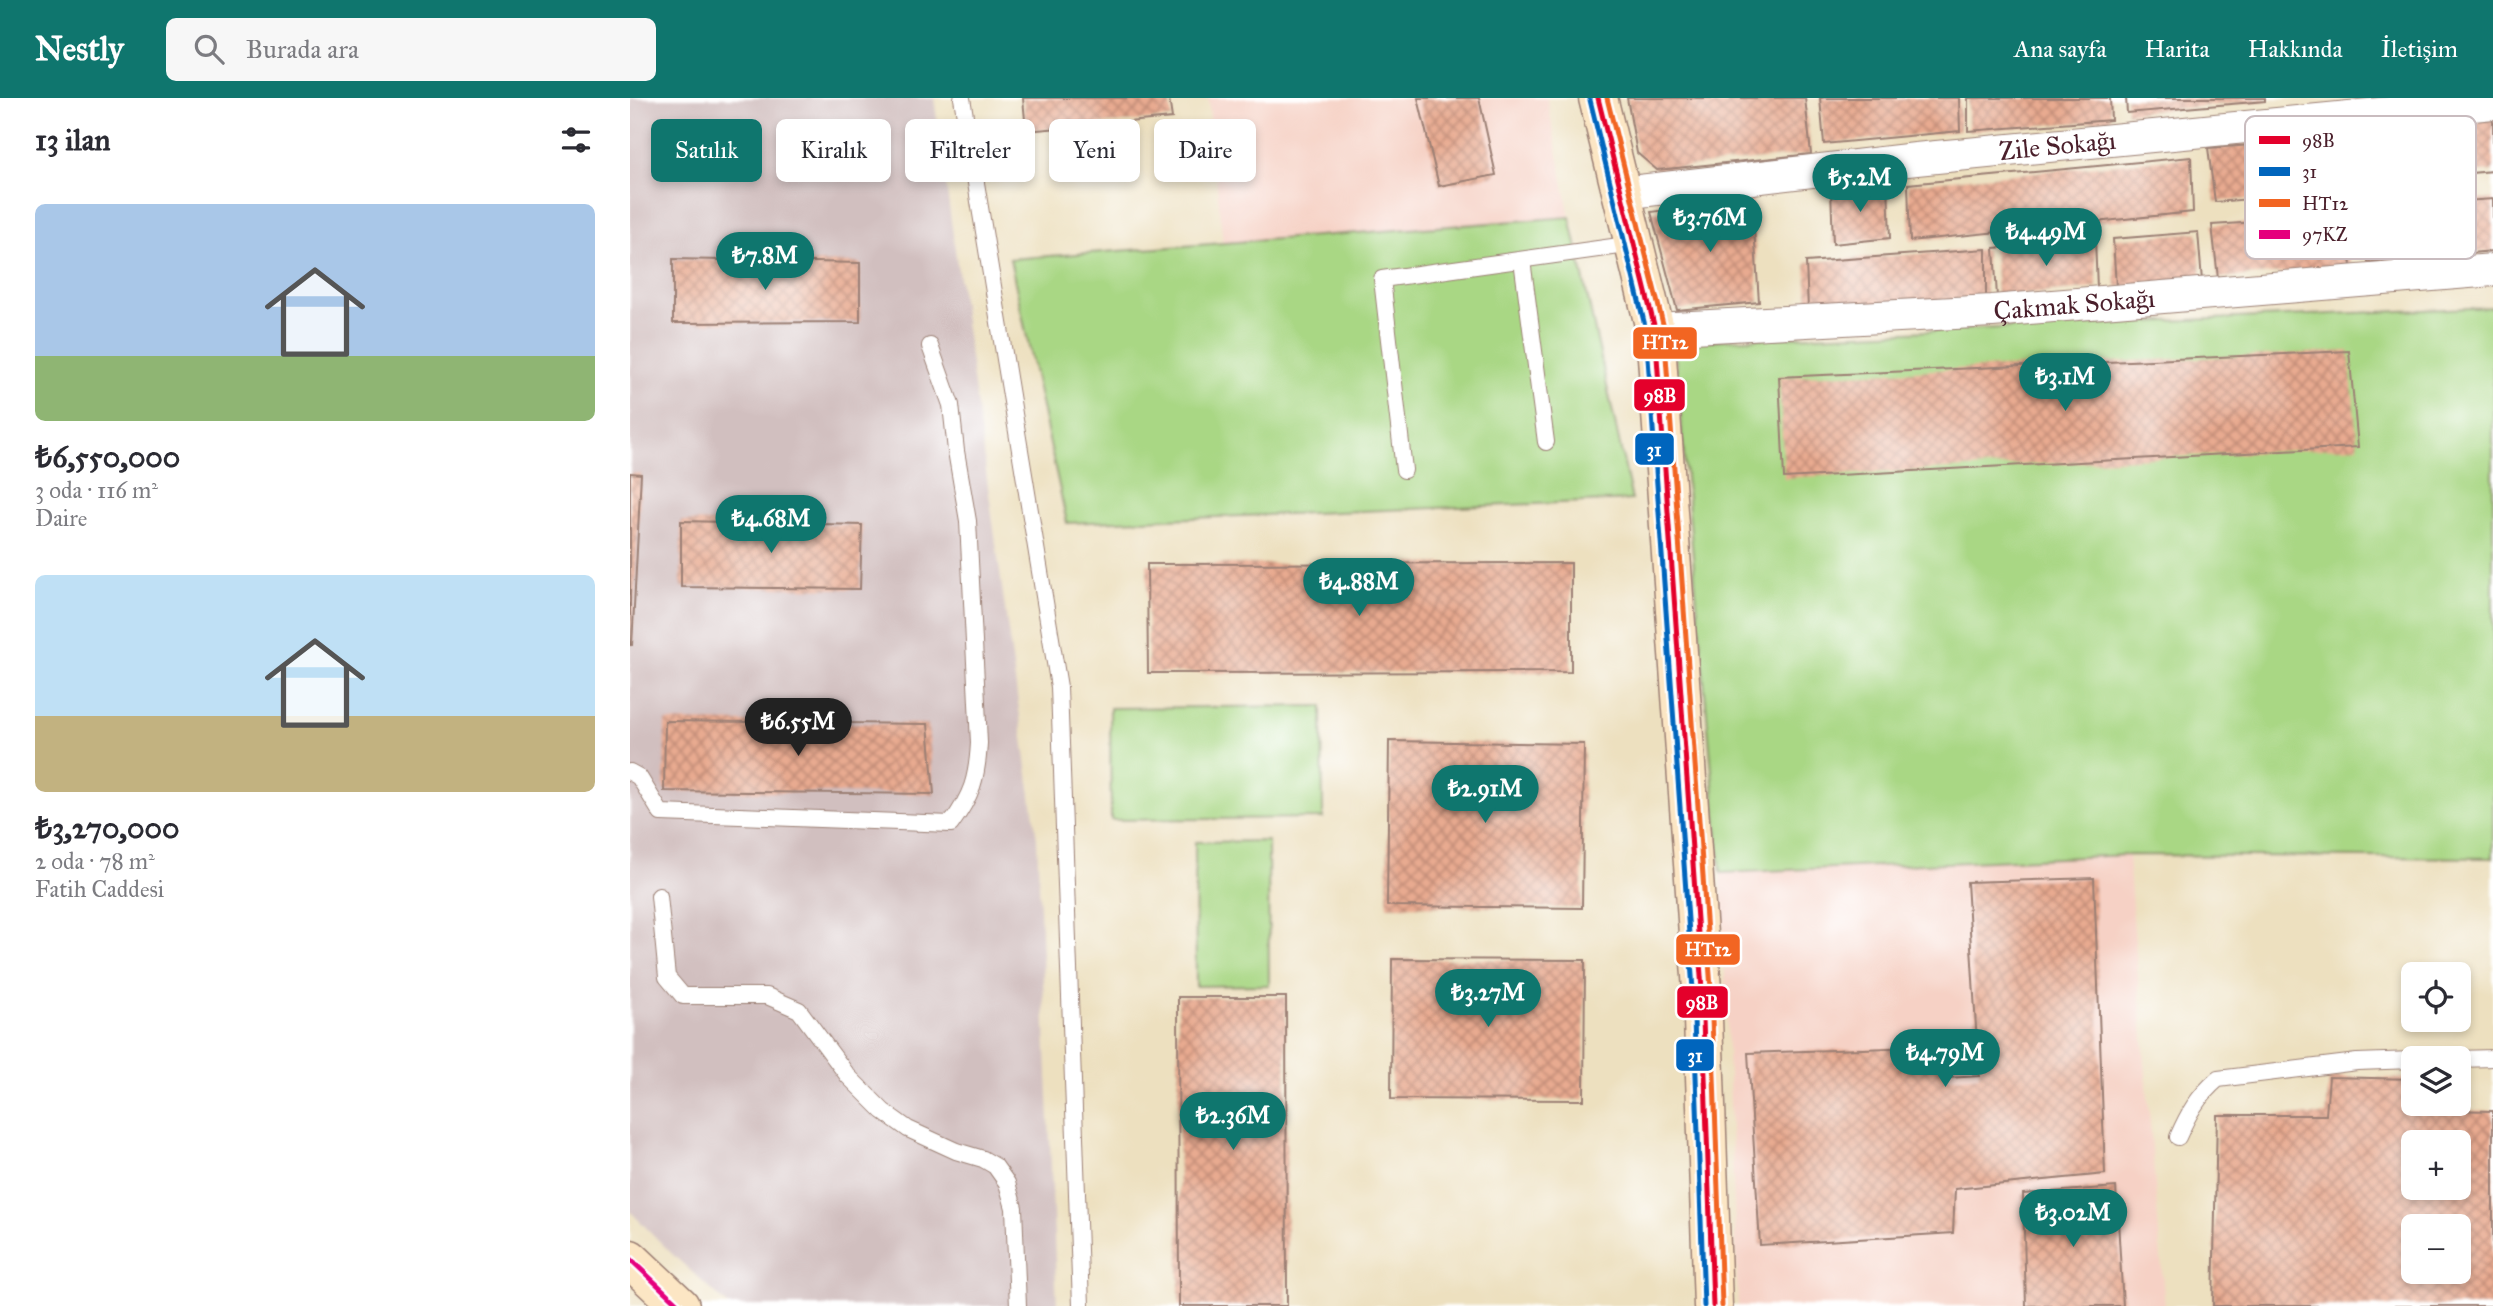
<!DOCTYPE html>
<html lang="tr">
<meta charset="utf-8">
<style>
:root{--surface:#fff;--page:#f7f7f7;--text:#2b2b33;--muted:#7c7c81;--accent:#0f766e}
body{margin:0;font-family:"IM FELL Great Primer",serif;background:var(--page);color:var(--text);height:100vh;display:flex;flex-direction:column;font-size:26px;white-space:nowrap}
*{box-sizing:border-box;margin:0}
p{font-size:23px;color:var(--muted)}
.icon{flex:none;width:38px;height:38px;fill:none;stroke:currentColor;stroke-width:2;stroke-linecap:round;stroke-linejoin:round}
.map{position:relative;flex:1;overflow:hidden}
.panel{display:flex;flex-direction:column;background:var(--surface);width:630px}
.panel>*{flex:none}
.banner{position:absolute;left:21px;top:21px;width:665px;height:63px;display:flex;gap:14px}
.buttons{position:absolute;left:1771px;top:864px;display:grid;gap:14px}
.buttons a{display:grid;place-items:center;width:70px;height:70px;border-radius:10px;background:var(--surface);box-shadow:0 4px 10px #0003;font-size:35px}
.price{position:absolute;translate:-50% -60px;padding:0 16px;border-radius:24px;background:var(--accent);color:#fff;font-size:23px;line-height:46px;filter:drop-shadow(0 2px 4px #0008)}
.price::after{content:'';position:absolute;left:50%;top:42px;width:21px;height:16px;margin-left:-10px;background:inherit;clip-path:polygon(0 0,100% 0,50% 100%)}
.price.on{background:#222;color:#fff}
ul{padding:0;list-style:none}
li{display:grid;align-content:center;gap:14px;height:371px;padding:0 35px}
li span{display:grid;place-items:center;height:217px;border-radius:10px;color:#555}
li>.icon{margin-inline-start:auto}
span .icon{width:126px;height:126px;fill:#fffc;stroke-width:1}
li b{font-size:30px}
h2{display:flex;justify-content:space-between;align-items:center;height:84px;padding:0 35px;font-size:30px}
.tag{padding:0 24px;border-radius:10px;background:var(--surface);box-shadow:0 4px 10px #0003;font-size:24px;line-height:63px}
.tag.on{background:var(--accent);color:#fff}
header{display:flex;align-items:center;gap:42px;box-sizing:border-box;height:98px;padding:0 35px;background:var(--accent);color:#fff}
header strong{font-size:33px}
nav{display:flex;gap:38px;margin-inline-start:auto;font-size:24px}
.search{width:490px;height:63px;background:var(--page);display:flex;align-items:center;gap:18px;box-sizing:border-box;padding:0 24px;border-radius:10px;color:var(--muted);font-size:26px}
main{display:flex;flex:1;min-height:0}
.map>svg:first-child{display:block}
.built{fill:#f6d1c5}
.industrial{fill:#d1bfbf}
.garden{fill:#a9d784;stroke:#7a7b58;stroke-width:2}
.building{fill:url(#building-cross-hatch);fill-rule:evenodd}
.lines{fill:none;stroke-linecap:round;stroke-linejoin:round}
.lane-casing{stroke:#9c8075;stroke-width:18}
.street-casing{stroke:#9c8075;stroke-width:34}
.secondary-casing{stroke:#9c8075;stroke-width:41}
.lane{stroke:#fff;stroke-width:16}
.street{stroke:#fff;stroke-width:32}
.secondary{stroke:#fce6c4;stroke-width:38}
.bus-1-casing{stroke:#fff;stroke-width:10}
.bus-2-casing{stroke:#fff;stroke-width:10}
.bus-3-casing{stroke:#fff;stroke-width:10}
.bus-4-casing{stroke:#fff;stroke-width:10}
.bus-1{stroke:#e4002b;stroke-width:5}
.bus-2{stroke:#0065bd;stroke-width:5}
.bus-3{stroke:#f26522;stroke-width:5}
.bus-4{stroke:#e5007d;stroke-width:5}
.labels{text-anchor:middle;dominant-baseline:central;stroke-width:7;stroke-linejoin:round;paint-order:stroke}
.street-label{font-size:26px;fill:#4a1f2b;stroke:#fff}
.key{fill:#fff;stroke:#c9bcbf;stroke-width:2}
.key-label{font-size:19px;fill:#4a1f2b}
.line-badge{stroke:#fff;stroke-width:2.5}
.badge-label{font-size:19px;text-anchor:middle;font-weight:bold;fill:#fff}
</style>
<header>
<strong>Nestly</strong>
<div class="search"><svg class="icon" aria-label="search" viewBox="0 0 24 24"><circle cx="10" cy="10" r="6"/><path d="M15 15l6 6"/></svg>Burada ara</div>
<nav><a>Ana sayfa</a><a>Harita</a><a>Hakkında</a><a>İletişim</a></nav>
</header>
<main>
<section class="panel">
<h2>13 ilan<svg class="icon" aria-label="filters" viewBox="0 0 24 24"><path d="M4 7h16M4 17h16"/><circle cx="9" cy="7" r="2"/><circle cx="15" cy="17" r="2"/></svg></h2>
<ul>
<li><span style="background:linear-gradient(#a9c7e8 70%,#8fb573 0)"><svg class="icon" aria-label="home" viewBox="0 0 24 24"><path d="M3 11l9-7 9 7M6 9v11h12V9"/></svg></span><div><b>₺6,550,000</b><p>3 oda · 116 m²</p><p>Daire</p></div></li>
<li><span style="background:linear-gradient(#bfe0f5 65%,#c2b280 0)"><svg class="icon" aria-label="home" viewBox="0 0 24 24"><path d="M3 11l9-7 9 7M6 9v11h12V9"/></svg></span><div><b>₺3,270,000</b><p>2 oda · 78 m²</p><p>Fatih Caddesi</p></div></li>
</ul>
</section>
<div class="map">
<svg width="1863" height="1208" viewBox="0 0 1863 1208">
<defs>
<pattern id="building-cross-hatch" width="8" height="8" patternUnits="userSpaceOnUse" patternTransform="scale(1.75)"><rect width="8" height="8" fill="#e8aa90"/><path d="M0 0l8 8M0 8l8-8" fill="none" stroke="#be8a76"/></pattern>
</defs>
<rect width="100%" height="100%" fill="#fff"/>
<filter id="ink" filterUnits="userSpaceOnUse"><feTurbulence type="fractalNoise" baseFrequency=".0143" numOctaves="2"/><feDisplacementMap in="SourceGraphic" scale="14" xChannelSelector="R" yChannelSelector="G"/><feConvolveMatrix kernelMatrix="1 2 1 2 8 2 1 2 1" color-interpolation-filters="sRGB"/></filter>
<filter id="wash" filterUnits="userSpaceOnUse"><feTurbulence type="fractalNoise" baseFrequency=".00686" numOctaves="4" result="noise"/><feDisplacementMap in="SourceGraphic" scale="28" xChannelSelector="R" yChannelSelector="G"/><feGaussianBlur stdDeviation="1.57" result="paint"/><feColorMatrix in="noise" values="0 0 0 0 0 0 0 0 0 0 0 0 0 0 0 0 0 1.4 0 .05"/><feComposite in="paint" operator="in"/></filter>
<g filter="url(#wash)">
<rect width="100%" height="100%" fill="#ede0bf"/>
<!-- built -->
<g class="built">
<polygon points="578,0 917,0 940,119 593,146"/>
<polygon points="1498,757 1535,1208 1108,1208 1091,775"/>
</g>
<!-- industrial -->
<polygon class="industrial" points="0,0 304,0 407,741 427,1208 99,1208 40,1154 0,1113"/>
<!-- garden -->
<g class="garden">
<polygon points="940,119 1002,402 437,425 380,161"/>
<polygon points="1863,209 1863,760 1498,757 1091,775 1044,244"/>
<polygon points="692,608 693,720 481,722 480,610"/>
<polygon points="638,743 639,887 566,888 565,744"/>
</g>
<g id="blocks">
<!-- building -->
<g class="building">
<polygon points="393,0 539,0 542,20 396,33"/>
<polygon points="788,0 849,0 866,77 809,88"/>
<polygon points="997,0 1175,0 1181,56 1027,72 1007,55"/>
<polygon points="1190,0 1329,0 1330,33 1194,46"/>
<polygon points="1338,0 1480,0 1481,22 1338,33"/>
<polygon points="1496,0 1635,0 1635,3 1497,15"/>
<polygon points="1863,21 1863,73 1737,84 1731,30"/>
<polygon points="1714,41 1717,93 1585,104 1578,50"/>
<polygon points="1561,59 1563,114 1280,143 1278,86"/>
<polygon points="1258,87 1260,140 1203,146 1201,91"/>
<polygon points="1122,100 1129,204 1047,212 1021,114"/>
<polygon points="1863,101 1863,153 1738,164 1732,110"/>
<polygon points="1718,118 1721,170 1588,180 1582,127"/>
<polygon points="1568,134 1572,183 1486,189 1483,141"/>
<polygon points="1465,141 1467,190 1367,199 1364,150"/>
<polygon points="1356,151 1356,200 1178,211 1176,164"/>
<polygon points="43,161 230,165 230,224 43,225"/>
<polygon points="1719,253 1728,349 1154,380 1149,279"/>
<polygon points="0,375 11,376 2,547 0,547"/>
<polygon points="51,423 232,427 230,491 51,489"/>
<polygon points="941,465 941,574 518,575 517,466"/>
<polygon points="35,623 298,626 304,696 34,693"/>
<polygon points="759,643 954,646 952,810 757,808"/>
<polygon points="1464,780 1475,1076 1325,1091 1323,1135 1130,1147 1118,955 1317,948 1318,980 1349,978 1337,784"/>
<polygon points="762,861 955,862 954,1002 761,1001"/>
<polygon points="548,899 656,899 657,1208 549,1208"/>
<path d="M 1699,979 L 1783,981 L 1783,1006 L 1812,1006 L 1812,1012 L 1863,1013 L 1863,1208 L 1583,1208 L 1587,1017 L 1696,1017 ZM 1783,1045 L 1829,1045 L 1829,1090 L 1783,1090 ZM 1783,1129 L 1829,1129 L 1829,1174 L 1783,1174 Z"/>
<polygon points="1486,1089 1493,1208 1396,1208 1393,1096"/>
</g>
</g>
</g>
<g filter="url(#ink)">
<use href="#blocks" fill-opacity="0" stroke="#9c8075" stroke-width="2"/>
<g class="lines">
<defs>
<g id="lane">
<polyline points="332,0 429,589 451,1208"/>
<polyline points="892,162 916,344"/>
<polyline points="774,372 752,181 1004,146"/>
<path d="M 0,674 L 9,679 L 31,715 L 321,726 C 342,697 347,681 349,645 L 338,423 L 326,353 L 321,307 L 300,248"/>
<polyline points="29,798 37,879 53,898 137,898 169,912 218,978 253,1013 278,1031 326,1053 353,1061 365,1068 377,1085 384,1110 388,1208"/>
<polyline points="1829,961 1863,960"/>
<path d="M 1548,1039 C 1558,1016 1568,998 1588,981 L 1727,964 L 1783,962"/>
</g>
<g id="street">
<path id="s1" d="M 992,95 L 1286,61 L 1863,5"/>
<path id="s2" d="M 1025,231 L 1362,213 L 1863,172"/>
</g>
<g id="secondary">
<polyline points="968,0 1025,231 1072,892 1083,1208"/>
<polyline points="0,1161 50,1208"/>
</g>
</defs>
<!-- lane casing -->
<use href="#lane" class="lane-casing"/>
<!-- street casing -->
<use href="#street" class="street-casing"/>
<!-- secondary casing -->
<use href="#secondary" class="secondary-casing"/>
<!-- lane -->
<use href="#lane" class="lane"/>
<!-- street -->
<use href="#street" class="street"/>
<!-- secondary -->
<use href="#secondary" class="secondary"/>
<defs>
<polyline id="bus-1" points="968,0 1025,231 1072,892 1083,1208"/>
<polyline id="bus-2" points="960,2 1016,232 1063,892 1074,1208"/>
<polyline id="bus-3" points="977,0 1034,230 1081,891 1092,1208"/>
<polyline id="bus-4" points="0,1161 50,1208"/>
</defs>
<!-- bus-1 casing -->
<use href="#bus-1" class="bus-1-casing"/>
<!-- bus-2 casing -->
<use href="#bus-2" class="bus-2-casing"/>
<!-- bus-3 casing -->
<use href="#bus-3" class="bus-3-casing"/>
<!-- bus-4 casing -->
<use href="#bus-4" class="bus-4-casing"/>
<!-- bus-1 -->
<use href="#bus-1" class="bus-1"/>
<!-- bus-2 -->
<use href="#bus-2" class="bus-2"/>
<!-- bus-3 -->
<use href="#bus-3" class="bus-3"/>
<!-- bus-4 -->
<use href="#bus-4" class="bus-4"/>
</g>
</g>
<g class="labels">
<!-- street labels -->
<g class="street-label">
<text stroke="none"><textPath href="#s1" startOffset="438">Zile Sokağı</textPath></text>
<text stroke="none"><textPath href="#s2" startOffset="420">Çakmak Sokağı</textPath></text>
</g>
</g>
<!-- legend -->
<rect x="1615" y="18" width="231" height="143" rx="10" class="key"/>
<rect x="1629" y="38" width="31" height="8" fill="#e4002b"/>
<rect x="1629" y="69" width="31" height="9" fill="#0065bd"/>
<rect x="1629" y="101" width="31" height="8" fill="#f26522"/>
<rect x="1629" y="132" width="31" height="9" fill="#e5007d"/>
<g class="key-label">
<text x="1672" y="49">98B</text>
<text x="1672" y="80">31</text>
<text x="1672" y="112">HT12</text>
<text x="1672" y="143">97KZ</text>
</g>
<g class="line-badge">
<rect x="1002" y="228" width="66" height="34" rx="7" fill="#f26522"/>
<rect x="1003" y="280" width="53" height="34" rx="7" fill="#e4002b"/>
<rect x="1004" y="334" width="41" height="34" rx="7" fill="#0065bd"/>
<rect x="1045" y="835" width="66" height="33" rx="7" fill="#f26522"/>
<rect x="1046" y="887" width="53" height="34" rx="7" fill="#e4002b"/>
<rect x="1045" y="940" width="40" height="34" rx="7" fill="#0065bd"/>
</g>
<g class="badge-label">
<text x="1035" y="251">HT12</text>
<text x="1030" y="304">98B</text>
<text x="1024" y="358">31</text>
<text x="1078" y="858">HT12</text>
<text x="1072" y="911">98B</text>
<text x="1065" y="964">31</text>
</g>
</svg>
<div class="buttons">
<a><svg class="icon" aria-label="locate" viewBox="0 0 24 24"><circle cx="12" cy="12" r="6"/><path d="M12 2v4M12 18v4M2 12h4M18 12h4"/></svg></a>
<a><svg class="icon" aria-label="layers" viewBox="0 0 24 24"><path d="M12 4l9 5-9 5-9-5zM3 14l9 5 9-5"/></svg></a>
<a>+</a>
<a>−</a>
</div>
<b class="price" style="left:1230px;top:116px">₺5.2M</b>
<b class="price" style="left:1080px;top:156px">₺3.76M</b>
<b class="price" style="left:1416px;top:170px">₺4.49M</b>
<b class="price" style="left:135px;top:194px">₺7.8M</b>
<b class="price" style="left:1435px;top:315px">₺3.1M</b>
<b class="price" style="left:141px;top:457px">₺4.68M</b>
<b class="price" style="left:729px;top:520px">₺4.88M</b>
<b class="price on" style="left:168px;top:660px">₺6.55M</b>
<b class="price" style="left:855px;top:727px">₺2.91M</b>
<b class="price" style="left:858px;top:931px">₺3.27M</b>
<b class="price" style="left:1315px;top:991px">₺4.79M</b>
<b class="price" style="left:603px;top:1054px">₺2.36M</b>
<b class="price" style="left:1443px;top:1151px">₺3.02M</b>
<div class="banner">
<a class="tag on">Satılık</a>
<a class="tag">Kiralık</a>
<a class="tag">Filtreler</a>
<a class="tag">Yeni</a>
<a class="tag">Daire</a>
</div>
</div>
</main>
